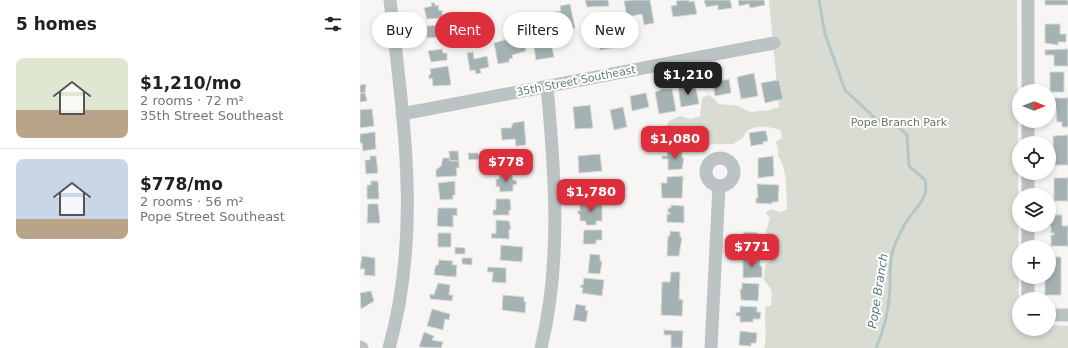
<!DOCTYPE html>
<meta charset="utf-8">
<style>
:root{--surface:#fff;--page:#f2f2f2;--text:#202124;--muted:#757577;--line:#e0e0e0;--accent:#dd2e3b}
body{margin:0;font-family:"DejaVu Sans",sans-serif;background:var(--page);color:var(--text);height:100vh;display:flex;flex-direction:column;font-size:15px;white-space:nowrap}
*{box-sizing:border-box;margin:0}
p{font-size:13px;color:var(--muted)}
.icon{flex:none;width:22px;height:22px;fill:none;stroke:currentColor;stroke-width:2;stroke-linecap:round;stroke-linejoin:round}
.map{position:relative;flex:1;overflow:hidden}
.sheet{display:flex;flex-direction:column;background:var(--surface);width:360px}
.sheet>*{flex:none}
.top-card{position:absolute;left:12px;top:12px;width:380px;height:36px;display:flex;gap:8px}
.needle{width:26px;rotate:90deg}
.buttons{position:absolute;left:652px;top:84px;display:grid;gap:8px}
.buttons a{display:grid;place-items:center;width:44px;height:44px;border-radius:50%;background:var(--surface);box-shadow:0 2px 6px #0003;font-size:20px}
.price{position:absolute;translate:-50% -34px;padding:0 9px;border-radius:8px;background:var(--accent);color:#fff;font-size:13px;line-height:26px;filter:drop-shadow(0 1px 2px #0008)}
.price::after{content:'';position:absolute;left:50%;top:24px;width:12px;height:9px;margin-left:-6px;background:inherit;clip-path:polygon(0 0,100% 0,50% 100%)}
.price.on{background:#222;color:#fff}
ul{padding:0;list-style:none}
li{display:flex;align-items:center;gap:12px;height:100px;padding:0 16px}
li+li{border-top:1px solid var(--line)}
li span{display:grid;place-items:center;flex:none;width:112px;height:80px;border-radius:8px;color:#555}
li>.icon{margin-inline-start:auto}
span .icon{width:48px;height:48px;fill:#fffc;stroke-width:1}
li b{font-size:17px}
h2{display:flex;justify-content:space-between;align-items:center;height:48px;padding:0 16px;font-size:17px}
.pill{padding:0 14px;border-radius:18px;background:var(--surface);box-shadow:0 2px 6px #0003;font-size:14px;line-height:36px}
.pill.on{background:var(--accent);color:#fff}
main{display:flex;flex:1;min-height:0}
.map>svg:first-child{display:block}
.green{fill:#d9dcd3}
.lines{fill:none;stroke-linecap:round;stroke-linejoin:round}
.stream{stroke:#b4c6c5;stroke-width:3}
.building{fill:#a5b2b3;stroke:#d9d8d7}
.minor{stroke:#bcc3c4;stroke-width:13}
.labels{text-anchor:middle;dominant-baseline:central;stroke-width:4;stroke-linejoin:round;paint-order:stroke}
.street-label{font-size:11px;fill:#637a7e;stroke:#fff}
.park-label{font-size:11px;fill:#6c7662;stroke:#fff}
.water-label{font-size:12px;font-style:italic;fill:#5e7978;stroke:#fff}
</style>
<main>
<section class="sheet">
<h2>5 homes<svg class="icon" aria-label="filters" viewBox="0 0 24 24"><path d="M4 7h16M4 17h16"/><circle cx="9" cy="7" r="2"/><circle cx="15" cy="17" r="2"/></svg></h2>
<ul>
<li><span style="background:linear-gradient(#dfe7d0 65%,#b9a48a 0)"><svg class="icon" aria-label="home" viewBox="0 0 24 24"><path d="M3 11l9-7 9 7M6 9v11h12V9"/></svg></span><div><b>$1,210/mo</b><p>2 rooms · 72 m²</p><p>35th Street Southeast</p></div></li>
<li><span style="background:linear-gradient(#c9d6e8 75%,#b9a48a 0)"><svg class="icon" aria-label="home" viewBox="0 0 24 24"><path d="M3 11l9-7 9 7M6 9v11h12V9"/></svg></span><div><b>$778/mo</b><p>2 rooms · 56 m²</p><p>Pope Street Southeast</p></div></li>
</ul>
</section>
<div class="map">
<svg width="708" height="348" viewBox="0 0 708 348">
<rect width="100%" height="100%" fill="#f7f6f4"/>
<!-- green -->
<path class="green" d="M 409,0 L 657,0 L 659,329 L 689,329 L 689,325 L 708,326 L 708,348 L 404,348 C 408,336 403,321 406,306 L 411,306 C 411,292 415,293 404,280 L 405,266 L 411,259 L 411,243 L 406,231 L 410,218 L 406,213 L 410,209 L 421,212 L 427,209 C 426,190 428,170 417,154 L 419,153 L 416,142 L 422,138 L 421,131 C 412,126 386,123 384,137 L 373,144 L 352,144 L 340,149 L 330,146 C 325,137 320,138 311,135 L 306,127 L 309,121 L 320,116 L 331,119 L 340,116 L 342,98 L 349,95 L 348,93 L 359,104 L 378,106 L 391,112 L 409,110 L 419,107 Z"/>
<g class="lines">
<!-- stream -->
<path class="stream" d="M 459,0 L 465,34 L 485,90 L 517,120 L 540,128 L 547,135 L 549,166 L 565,180 C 569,198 558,205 548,219 C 542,228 537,239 533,250 C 529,262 530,276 530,289 C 529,308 524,330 516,348"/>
</g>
<!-- building -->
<g class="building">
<polygon points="225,0 248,0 249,6 227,7"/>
<polygon points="272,0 290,0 294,23 284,25 282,14 267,17 264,1"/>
<polygon points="329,0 329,2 334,1 337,14 313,17 311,6 317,5 316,1"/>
<polygon points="344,0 370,0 372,8 358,10 358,5 346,7"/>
<polygon points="378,0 404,0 405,5 390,8 389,4 379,6"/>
<rect x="685" y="0" width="23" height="5"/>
<polygon points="71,3 75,3 75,6 78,5 79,11 82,10 83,18 67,19 64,8 72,6"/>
<polygon points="210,4 215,28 198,31 193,12 201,11 200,6"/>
<polygon points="252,23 257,47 240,50 236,26"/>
<polygon points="685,24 700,24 700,34 706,34 706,42 698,42 698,45 685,43"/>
<polygon points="84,25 85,32 81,32 82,37 67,38 67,26"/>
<polygon points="189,33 194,57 176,60 172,36"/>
<polygon points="151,38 151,40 157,39 157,40 164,39 166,51 152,55 153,58 149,59 149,62 138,64 134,43"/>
<polygon points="82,49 83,53 87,53 87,60 71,62 68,51"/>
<polygon points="708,49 708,66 694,66 694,55 685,55 685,50"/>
<polygon points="113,52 114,59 127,56 129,67 120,69 121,73 116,74 115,70 110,71 107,53"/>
<polygon points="88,66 91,85 73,86 72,78 69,79 69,75 71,74 70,69"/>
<rect x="690" y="72" width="14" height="20"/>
<polygon points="394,73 398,96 381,99 377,77"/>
<polygon points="369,79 371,93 355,96 353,83"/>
<polygon points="419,80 423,99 405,103 401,83"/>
<polygon points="6,84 5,93 0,93 0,85"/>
<polygon points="335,84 339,104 321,107 318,87"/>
<polygon points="303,89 312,89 316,111 299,114 295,92"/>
<polygon points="0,93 5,93 7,101 0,102"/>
<polygon points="286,93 289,107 272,111 270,96"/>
<polygon points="693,98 708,98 708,127 702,127 702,122 697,122 696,107 693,107"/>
<polygon points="230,105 233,128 215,129 213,107"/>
<polygon points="263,107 267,127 254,130 250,110"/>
<polygon points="12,109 14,126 0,128 0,110"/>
<polygon points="164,121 166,145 156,146 155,139 142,140 141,128 151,128 153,123"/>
<polygon points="401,131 406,131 408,141 403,142 403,144 391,146 389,133"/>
<polygon points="15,132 16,149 3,151 2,143 0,143 0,134"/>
<polygon points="708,135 708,165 694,165 693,136"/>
<polygon points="322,150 322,158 324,158 322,169 308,170 308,159 302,159 302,156 307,156 307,151"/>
<polygon points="89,151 98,151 99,161 90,161"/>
<polygon points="108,153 118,153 119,159 109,160"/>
<polygon points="240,154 242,171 219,173 218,156"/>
<polygon points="10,156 16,156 18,173 6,174 5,160 10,160"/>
<polygon points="413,156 414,176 398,178 398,158"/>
<polygon points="83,158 89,158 90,161 99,161 99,168 96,168 97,176 76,177 76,170 81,166"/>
<polygon points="139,175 152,175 153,180 156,180 157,184 153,185 153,191 140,192 139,186 136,187 136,179 139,179"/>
<polygon points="323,176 322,198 302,198 301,183 307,183 307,177"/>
<rect x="694" y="178" width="14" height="23"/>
<polygon points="11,181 18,181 19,199 7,199 7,185 11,185"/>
<polygon points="95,181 95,195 93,195 93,199 80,200 78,183"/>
<polygon points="242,182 248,183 248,192 242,192 242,199 220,199 219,183"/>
<polygon points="397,184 419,185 418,202 412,202 412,204 396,203 396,198 398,198"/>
<polygon points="136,199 150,199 151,210 149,210 149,215 133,215 133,210 136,210"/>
<polygon points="8,204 18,204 20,223 7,223"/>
<polygon points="220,204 242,204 242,221 236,221 236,225 226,225 226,221 220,221 220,214 218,214 217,211 220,211"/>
<polygon points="311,205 324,206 324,223 307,222 307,214 311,214 308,212 308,208 311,208"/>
<polygon points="78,208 97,208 97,216 93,215 93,227 77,226"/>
<polygon points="689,215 702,215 702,226 708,226 708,246 691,246 691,235 694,235 694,233 691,233 691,226 688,226"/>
<polygon points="136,220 149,221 151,229 149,229 149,239 131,238 132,233 136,234"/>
<polygon points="224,230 242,230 242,240 236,240 236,244 223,244"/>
<polygon points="310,231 320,232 320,237 322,237 319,256 307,256 308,236 310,236"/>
<polygon points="384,232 398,233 397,245 393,245 392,250 385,249 384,238 382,238"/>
<rect x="78" y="233" width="13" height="14"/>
<polygon points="141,245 163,247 162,262 140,260"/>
<polygon points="95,247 105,248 105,254 95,254"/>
<polygon points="230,254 240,255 240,261 242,261 240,274 228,273"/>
<polygon points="2,256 15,258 15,276 4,275 5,269 0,269"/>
<polygon points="689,257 701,257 701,295 685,295 685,277 689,277"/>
<polygon points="102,258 112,258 112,265 102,264"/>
<polygon points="383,258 400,259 400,266 402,266 402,277 383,278"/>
<polygon points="79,260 93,261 92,265 97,265 96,277 74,275 75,268 76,265 78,265"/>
<polygon points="128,267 146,268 146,283 132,282 133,272 127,272"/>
<polygon points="311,272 320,272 319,299 323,300 322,316 301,315 302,282 310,282"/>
<polygon points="224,278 244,280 242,296 222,293 223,288 220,287 221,285 223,285"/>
<polygon points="78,283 90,285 89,295 93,295 92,301 70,299 70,294 74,295"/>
<polygon points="382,283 399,284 398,301 381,300 380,289 382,289"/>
<polygon points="11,291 14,301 1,309 0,293"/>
<polygon points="143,295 164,297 164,302 166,302 165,313 142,310"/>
<polygon points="216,304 226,306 225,310 228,311 226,322 213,320"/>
<polygon points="380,306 397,307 397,312 401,312 400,319 393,319 393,322 380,322 380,316 376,316 376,313 380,312"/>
<polygon points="72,309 90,314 89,320 85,319 83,330 67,326"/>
<polygon points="304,330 323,331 322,348 311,348 311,335 304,335"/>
<polygon points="380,331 397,333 396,343 391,343 391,346 379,345"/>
<polygon points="64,332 74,336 72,340 83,342 81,348 59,347"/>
</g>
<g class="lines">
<!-- minor -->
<g class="minor">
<polyline points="668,0 668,91"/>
<polyline points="42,114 414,43"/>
<polyline points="668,143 668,121"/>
<circle cx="360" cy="172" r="14"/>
<polyline points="668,195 668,173"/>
<polyline points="668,225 668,247"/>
<polyline points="668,277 668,299"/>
<polyline points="689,315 708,315"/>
<polyline points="0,347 2,348"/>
<path d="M 29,348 C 62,231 43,118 30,0"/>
<path d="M 181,348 C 202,262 195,174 187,86"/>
<polyline points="351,348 359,186"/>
</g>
</g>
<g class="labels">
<!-- street labels -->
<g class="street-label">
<text transform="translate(216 81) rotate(-11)">35th Street Southeast</text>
</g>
<!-- park labels -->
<g class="park-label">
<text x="539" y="122">Pope Branch Park</text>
</g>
<!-- water labels -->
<g class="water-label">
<text transform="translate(518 291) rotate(-81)">Pope Branch</text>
</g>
</g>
</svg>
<div class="buttons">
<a><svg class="needle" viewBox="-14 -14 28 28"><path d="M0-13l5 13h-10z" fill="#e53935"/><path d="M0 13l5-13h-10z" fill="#757577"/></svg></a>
<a><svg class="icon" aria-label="locate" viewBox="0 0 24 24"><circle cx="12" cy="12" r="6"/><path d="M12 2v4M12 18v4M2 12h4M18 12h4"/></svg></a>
<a><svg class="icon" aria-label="layers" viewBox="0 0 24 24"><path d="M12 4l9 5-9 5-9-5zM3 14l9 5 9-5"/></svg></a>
<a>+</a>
<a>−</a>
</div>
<b class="price on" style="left:328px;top:96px">$1,210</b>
<b class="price" style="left:315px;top:160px">$1,080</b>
<b class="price" style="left:146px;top:183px">$778</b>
<b class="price" style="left:231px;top:213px">$1,780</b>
<b class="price" style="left:392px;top:268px">$771</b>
<div class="top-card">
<a class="pill">Buy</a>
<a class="pill on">Rent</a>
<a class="pill">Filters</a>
<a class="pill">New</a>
</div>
</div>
</main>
